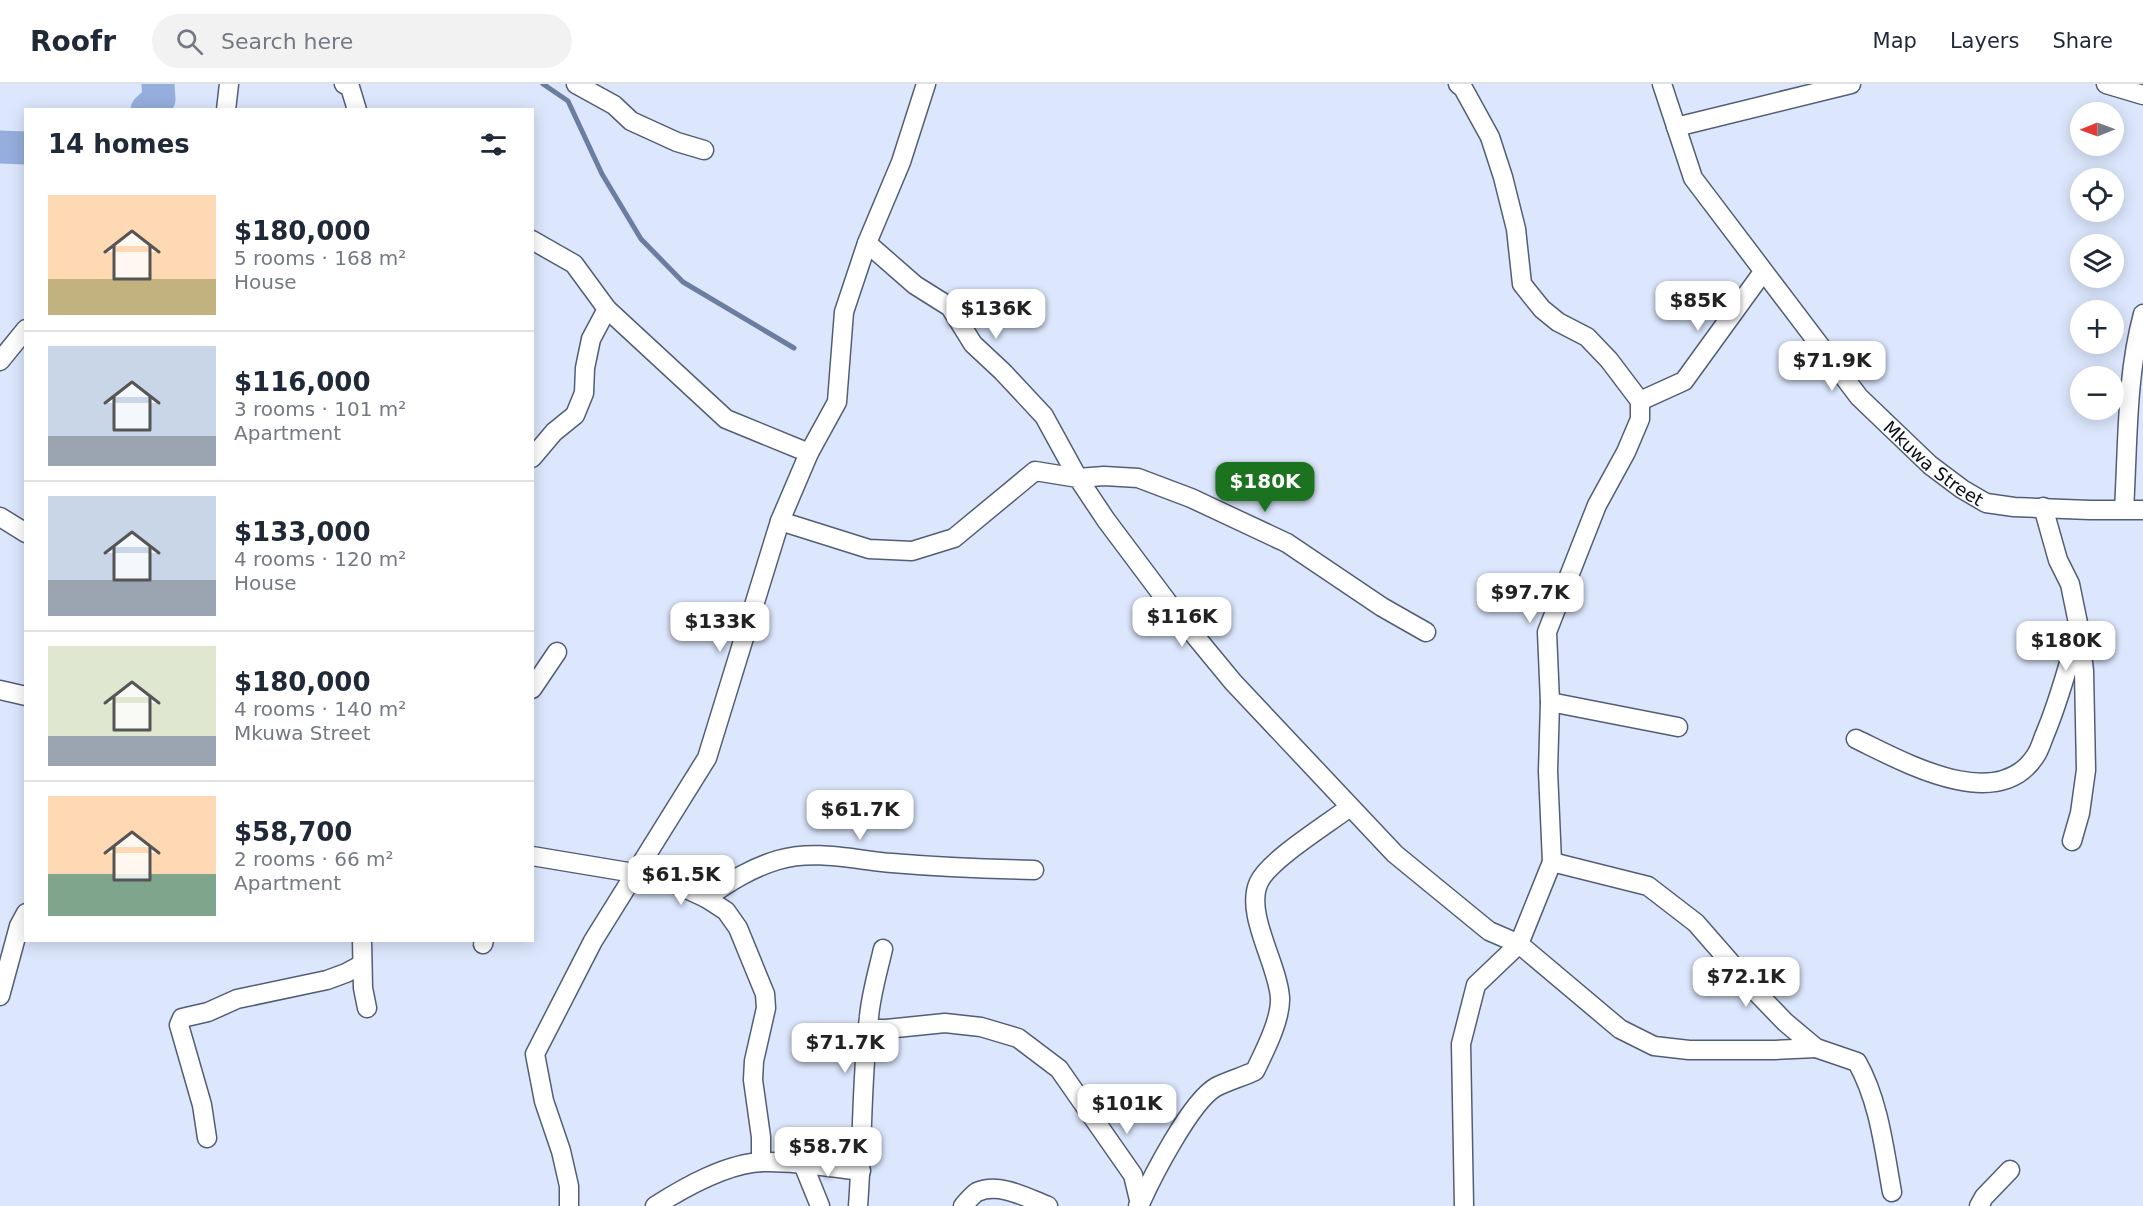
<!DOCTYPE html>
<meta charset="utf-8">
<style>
:root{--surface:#fff;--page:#f2f2f3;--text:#1f2937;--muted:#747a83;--line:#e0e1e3;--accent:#1c731f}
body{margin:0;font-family:"DejaVu Sans",sans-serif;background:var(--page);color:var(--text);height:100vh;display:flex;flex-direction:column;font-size:22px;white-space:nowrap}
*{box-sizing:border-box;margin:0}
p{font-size:20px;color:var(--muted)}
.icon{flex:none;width:33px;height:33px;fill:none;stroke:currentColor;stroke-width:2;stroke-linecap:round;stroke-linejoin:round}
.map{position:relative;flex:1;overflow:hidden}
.details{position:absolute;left:24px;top:24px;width:510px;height:834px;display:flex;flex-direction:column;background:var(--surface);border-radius:0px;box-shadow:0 3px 15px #0003}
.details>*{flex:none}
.needle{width:39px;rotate:269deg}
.buttons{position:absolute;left:2070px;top:18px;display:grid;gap:12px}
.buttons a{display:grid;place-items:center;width:54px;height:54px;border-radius:50%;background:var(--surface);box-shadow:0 3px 15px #0003;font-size:30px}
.price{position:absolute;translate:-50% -51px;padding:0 14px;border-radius:12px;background:#fff;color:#222;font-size:20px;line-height:39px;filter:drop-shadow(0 2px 3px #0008)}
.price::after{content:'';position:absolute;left:50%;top:36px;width:18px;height:14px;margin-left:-9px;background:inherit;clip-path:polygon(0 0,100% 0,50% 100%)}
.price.current{background:var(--accent);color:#fff}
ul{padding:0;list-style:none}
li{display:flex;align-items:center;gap:18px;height:150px;padding:0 24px}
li+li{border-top:2px solid var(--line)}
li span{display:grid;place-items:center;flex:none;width:168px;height:120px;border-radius:0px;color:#555}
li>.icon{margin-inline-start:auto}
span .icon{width:72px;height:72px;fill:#fffc;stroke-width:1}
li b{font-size:26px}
h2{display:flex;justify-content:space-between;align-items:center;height:72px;padding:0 24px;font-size:26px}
header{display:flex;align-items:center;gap:36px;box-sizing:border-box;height:84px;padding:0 30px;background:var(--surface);border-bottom:2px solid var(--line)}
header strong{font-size:28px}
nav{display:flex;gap:33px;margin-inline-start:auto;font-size:21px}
.search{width:420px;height:54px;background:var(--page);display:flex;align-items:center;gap:15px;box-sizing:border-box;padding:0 21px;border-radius:33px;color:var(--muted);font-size:22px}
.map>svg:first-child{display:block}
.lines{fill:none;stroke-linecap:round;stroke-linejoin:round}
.stream{stroke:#6b7ea1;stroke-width:5}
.river{stroke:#96aedd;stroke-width:33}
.street-casing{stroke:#525e75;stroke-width:21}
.street{stroke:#fff;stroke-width:18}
.labels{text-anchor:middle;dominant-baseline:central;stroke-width:4.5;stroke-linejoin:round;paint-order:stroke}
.street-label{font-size:18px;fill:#080d15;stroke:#dce7fd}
</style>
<header>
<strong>Roofr</strong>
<div class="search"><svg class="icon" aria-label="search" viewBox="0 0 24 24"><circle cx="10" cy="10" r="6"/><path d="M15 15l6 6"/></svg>Search here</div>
<nav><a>Map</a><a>Layers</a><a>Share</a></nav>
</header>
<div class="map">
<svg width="2143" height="1122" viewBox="0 0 2143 1122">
<rect width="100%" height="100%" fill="#dce7fd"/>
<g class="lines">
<!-- stream -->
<polyline class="stream" points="543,0 568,17 602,90 641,155 683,198 794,264"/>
<!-- river -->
<g class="river">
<polyline points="147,26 159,15 158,0"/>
<polyline points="0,63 26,64"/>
</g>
<defs>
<g id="street">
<polyline points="344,0 350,3 357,26"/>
<polyline points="576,0 614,21 631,37 677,58 704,66"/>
<polyline points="1458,0 1463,4 1490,53 1503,93 1516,145 1522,200 1542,225 1558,238 1587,253 1609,276 1640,317 1640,335 1626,368 1597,421 1547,548 1550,618 1548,687 1552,778 1519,860 1476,901 1461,960 1464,1122"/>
<path id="s1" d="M 1662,0 L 1693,94 L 1859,313 L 1930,381 L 1962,405 L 1986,419 L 2014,423 L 2090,426 L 2143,426"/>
<polyline points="2106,0 2143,11"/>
<polyline points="226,26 229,0"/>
<polyline points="1676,43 1851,0"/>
<polyline points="532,156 574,180 607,225 726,335 809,369"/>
<polyline points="867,159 915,201 950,223 973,260 1003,288 1044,332 1078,394 1104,392 1138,394 1191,414 1287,459 1382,523 1426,548"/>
<polyline points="0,277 26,245"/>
<polyline points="1640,317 1684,297 1763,188"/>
<polyline points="532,374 554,348 575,331 584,309 585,284 591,255 607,225"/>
<polyline points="2043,423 2058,476 2070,500 2079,544 2084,587 2086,686 2080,729 2072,757"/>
<path d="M 2124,425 C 2128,360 2126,293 2143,230"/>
<polyline points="0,433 26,449"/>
<polyline points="780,437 869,465 912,467 954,454 1035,387 1078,394 1106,436 1172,524 1233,598 1395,770 1489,847 1519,860 1620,945 1654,962 1689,966 1775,966 1816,964"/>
<polyline points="532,605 557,568"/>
<polyline points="0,606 26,612"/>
<polyline points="1550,618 1678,643"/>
<path d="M 1856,655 C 1902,677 1998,732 2036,671 C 2040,665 2042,657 2045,650 C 2058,619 2067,587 2076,554"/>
<polyline points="532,772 634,789 669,797 706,814 726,827 738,844 765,910 766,924 754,977 753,996 761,1053 761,1078"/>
<path d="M 1552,778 L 1648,802 L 1696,839 L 1758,910 L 1785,938 L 1816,964 L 1857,978 C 1879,1017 1884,1064 1892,1108"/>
<path d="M 706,814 C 729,798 751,784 778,776 C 815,765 855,776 892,779 C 939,783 987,785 1034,786"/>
<polyline points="362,856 363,904 367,924"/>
<polyline points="483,860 484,856"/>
<polyline points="0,912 19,842 26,829"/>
<polyline points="868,945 886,945 945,939 981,943 1018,954 1059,985 1133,1091 1140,1120 1138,1122"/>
<polyline points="207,1054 202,1021 179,941 182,934 208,928 237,915 327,896 346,889 361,881"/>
<polyline points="803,1080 820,1122"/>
<path d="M 1140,1120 C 1152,1093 1191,1017 1216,1003 C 1228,997 1242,993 1255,987 C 1264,968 1281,936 1280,914 C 1278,880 1244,829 1259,798 C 1269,776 1329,739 1350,723"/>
<polyline points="569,1122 569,1102 561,1067 544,1017 535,970 593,857 707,674 780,437 809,369 837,318 844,228 867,159 901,78 926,0"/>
<path d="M 655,1122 C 685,1103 727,1079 763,1078 C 795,1077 828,1083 861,1087"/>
<path d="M 858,1122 C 863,1059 861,996 869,933 C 871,910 878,887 883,865"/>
<path d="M 963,1122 C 967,1118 972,1111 977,1108 C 1000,1098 1027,1114 1048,1122"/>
<polyline points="1979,1122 1984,1113 2010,1086"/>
</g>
</defs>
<!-- street casing -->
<use href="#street" class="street-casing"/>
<!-- street -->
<use href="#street" class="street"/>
</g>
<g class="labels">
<!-- street labels -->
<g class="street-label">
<text stroke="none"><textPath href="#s1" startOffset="474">Mkuwa Street</textPath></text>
</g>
</g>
</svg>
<div class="buttons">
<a><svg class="needle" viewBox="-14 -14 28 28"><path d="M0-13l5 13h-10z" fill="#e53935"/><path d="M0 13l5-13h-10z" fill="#747a83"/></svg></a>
<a><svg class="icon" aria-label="locate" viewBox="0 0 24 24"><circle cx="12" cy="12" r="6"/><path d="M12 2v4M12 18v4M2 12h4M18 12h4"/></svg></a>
<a><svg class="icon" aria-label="layers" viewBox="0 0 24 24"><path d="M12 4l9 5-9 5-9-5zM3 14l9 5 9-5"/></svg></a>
<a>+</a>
<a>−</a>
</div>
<b class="price" style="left:1698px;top:248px">$85K</b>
<b class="price" style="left:996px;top:256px">$136K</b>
<b class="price" style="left:1832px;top:308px">$71.9K</b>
<b class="price current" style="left:1265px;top:429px">$180K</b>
<b class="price" style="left:1530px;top:540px">$97.7K</b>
<b class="price" style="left:1182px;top:564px">$116K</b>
<b class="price" style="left:720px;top:569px">$133K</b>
<b class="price" style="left:2066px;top:588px">$180K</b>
<b class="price" style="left:860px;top:757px">$61.7K</b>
<b class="price" style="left:681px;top:822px">$61.5K</b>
<b class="price" style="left:1746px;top:924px">$72.1K</b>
<b class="price" style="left:845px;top:990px">$71.7K</b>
<b class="price" style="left:1127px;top:1051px">$101K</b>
<b class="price" style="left:828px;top:1094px">$58.7K</b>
<section class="details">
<h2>14 homes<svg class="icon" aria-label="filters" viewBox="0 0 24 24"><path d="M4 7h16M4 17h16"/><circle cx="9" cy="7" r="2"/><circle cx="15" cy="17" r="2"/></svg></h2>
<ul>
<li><span style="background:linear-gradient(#ffd9b3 70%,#c2b280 0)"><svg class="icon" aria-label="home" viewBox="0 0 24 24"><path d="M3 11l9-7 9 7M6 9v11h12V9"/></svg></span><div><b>$180,000</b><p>5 rooms · 168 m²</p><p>House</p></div></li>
<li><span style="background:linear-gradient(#c9d6e8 75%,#9aa5b1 0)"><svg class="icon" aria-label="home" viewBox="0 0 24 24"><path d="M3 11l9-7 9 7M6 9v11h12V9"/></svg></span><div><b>$116,000</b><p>3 rooms · 101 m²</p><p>Apartment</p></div></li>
<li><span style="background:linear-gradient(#c9d6e8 70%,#9aa5b1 0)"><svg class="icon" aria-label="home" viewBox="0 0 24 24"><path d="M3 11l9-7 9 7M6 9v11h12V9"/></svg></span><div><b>$133,000</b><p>4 rooms · 120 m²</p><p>House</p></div></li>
<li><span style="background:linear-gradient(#dfe7d0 75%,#9aa5b1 0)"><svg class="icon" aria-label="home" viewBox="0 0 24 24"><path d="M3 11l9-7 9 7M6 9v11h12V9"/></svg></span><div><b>$180,000</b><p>4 rooms · 140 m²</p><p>Mkuwa Street</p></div></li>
<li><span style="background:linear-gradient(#ffd9b3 65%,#7fa58c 0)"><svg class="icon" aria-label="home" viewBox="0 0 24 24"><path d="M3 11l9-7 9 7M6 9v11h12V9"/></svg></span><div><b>$58,700</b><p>2 rooms · 66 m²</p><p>Apartment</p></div></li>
</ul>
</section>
</div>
